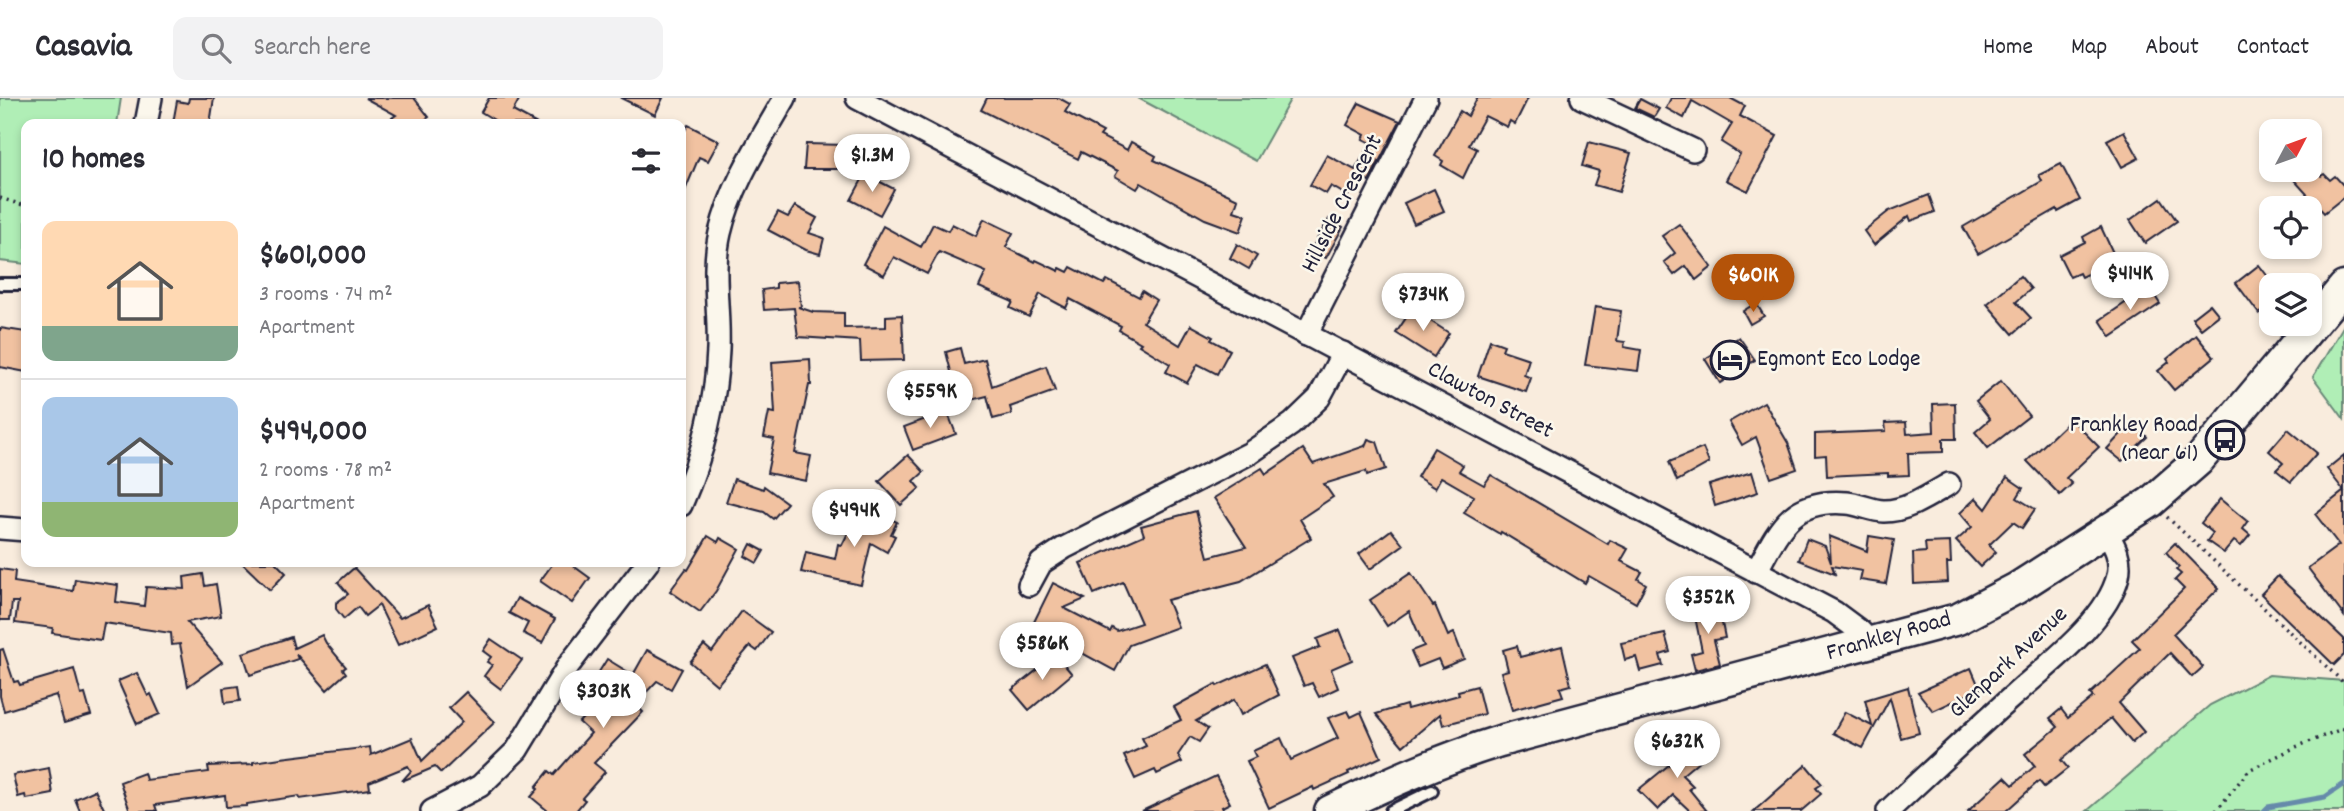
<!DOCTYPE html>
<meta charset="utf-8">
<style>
:root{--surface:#fff;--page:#f2f2f3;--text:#2b2b33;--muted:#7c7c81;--line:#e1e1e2;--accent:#b45309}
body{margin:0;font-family:Dekko,sans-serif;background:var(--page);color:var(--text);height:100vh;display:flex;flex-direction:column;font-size:26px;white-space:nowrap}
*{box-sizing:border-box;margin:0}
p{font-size:23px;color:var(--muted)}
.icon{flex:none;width:38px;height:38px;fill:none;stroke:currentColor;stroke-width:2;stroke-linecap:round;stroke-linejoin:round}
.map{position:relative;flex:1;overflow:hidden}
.sheet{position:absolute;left:21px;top:21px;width:665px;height:448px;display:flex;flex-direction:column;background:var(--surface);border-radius:14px;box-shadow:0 4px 10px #0003}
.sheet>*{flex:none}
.needle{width:46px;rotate:49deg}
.buttons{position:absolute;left:2259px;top:21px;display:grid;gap:14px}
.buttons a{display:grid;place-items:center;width:63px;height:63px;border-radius:14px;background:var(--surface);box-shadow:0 4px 10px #0003;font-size:35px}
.price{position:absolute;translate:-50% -60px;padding:0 16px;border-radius:24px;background:#fff;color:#222;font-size:23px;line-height:46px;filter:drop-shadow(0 2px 4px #0008)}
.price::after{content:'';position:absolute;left:50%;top:42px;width:21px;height:16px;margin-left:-10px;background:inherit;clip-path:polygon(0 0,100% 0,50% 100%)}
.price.active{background:var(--accent);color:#fff}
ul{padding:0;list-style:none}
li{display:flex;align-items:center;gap:21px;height:175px;padding:0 21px}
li+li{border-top:2px solid var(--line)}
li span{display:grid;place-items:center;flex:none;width:196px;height:140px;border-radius:14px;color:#555}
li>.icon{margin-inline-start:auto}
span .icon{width:84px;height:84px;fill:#fffc;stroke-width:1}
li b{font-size:30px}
h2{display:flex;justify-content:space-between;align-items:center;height:84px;padding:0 21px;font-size:30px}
header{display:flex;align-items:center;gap:42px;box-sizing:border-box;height:98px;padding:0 35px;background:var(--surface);border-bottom:2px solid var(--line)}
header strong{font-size:33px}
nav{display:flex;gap:38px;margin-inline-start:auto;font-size:24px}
.search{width:490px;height:63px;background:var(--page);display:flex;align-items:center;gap:18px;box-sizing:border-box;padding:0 24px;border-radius:14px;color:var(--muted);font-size:26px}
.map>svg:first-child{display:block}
.green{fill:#b0eeb6;stroke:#698878;stroke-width:2}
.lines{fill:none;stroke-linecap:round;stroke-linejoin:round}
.stream{stroke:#668aaa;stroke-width:5}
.building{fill:#f1c2a1;stroke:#22223b;stroke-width:2}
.lane-casing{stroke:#22223b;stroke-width:16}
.street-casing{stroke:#22223b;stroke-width:26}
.secondary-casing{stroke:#22223b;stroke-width:35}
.path{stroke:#22223b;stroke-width:3.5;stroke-dasharray:2 5;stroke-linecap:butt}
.lane{stroke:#fbf7ec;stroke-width:10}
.street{stroke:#fbf7ec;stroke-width:21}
.secondary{stroke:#fbf7ec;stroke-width:30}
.labels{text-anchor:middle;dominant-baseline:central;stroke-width:5;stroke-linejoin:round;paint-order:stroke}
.street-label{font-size:24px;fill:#22223b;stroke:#fbf7ec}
.poi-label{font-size:24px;fill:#22223b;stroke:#fbf7ec;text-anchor:start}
</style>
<header>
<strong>Casavia</strong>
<div class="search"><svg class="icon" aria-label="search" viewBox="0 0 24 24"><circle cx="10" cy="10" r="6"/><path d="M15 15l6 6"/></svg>Search here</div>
<nav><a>Home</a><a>Map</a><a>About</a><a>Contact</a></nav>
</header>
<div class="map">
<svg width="2344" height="713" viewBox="0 0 2344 713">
<rect width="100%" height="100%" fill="#f9ecdd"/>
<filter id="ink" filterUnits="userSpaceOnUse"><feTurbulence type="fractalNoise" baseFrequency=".0143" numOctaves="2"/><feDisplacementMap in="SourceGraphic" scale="14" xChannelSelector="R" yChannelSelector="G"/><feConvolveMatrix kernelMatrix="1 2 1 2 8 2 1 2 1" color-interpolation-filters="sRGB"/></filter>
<g filter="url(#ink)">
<!-- green -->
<g class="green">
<polygon points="0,0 121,0 117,26 26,26 26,166 0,163"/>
<polygon points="1138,0 1291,0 1256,63"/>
<polygon points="2344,227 2344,321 2313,279"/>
<polygon points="2269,577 2344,583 2344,713 2087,713 2210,607"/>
</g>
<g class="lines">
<!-- stream -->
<polyline class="stream" points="2264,713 2268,709 2325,699 2344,686"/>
</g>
<!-- building -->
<g class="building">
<polygon points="189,0 214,0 210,26 190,23 189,26 173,25 177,3 188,5"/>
<polygon points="365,0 414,0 429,19 419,26 383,26 396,17"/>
<polygon points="489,0 520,0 513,13 537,26 501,26 481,14"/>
<polygon points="621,0 663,0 655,17"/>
<polygon points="987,0 1059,0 1070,6 1065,14 1103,34 1100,38 1127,52 1131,44 1156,58 1154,62 1238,101 1234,113 1246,117 1240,134 1205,121 1141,85 1137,91 1115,78 1118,73 1081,54 1078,61 981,12"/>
<polygon points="1477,0 1528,0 1515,26 1510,23 1507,29 1485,18 1469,47 1477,51 1463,80 1441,67 1443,63 1435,58 1460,13 1468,18"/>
<polygon points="1671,0 1730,0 1745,8 1740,18 1777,38 1748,93 1726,82 1740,56 1721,44 1732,26 1692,3 1684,20 1666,10"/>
<polygon points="1640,1 1659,11 1654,19 1635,10"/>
<polygon points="1359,5 1400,23 1369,83 1359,77 1348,98 1331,88 1326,96 1310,87 1327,57 1355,72 1371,45 1363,41 1365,37 1347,27"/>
<polygon points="688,27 719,43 708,63 699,59 681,102 681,40"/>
<polygon points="2124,33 2139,60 2122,69 2107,42"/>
<polygon points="1589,44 1631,55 1619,94 1594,87 1599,73 1582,68"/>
<polygon points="806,46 846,47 844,71 804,71"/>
<polygon points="2061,66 2080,102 2058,114 2057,111 1978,156 1963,129 2042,83 2039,77"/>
<polygon points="2285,72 2316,72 2321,78 2324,76 2330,82 2335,78 2344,88 2344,99 2324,115"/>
<polygon points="865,76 894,91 880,117 851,102"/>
<polygon points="1434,91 1444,113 1414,126 1404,105"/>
<polygon points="1929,97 1935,114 1911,123 1909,118 1874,147 1864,133 1889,113"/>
<polygon points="2161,100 2177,123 2145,145 2130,122"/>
<polygon points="795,108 817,120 809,135 824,140 820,156 806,152 768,132 778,114 788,119"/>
<polygon points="984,121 1013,135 1006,149 1035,164 1036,162 1059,173 1060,170 1068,174 1071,169 1104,186 1107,182 1139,199 1142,193 1156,202 1143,224 1180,247 1191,227 1213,239 1211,242 1230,252 1217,276 1198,266 1187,285 1166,274 1170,266 1139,247 1141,245 1119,232 1121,228 1070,201 1066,210 1040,196 1029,219 1010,210 1013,204 979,189 986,174 939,154 927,176 894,159 884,177 863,166 883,128 921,149 933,126 948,133 952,126 976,138"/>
<polygon points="1329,121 1343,129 1326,160 1313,154 1313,148"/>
<polygon points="1679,126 1712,169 1696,182 1686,168 1674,177 1664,164 1675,155 1662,138"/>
<polygon points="2101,129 2114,157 2100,164 2102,169 2081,179 2079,175 2070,179 2059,157 2085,144 2083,139"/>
<polygon points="1237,146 1257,158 1249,171 1230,160"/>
<polygon points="2259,167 2272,184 2272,207 2259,216 2236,185"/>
<polygon points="2020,178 2031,191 2016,204 2031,220 2013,236 1987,206"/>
<polygon points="798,183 801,209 798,209 813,214 844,215 844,230 886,229 886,218 902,217 904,262 861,263 860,243 798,239 794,210 764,212 762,192 776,190 776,185"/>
<polygon points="2149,189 2160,206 2111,239 2100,222"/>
<polygon points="1756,205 1764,218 1750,226 1743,213"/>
<polygon points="2210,206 2219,217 2201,231 2192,220"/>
<polygon points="1595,209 1621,213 1617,243 1625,244 1624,249 1641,252 1638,273 1585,267"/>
<polygon points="1412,211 1449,235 1434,259 1396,235"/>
<polygon points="0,230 26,234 26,274 0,269"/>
<polygon points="2196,237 2214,259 2174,292 2158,273 2169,264 2167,261"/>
<polygon points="1739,239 1755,262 1720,285 1705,261"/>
<polygon points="1490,242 1504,247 1502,252 1529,261 1524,277 1531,280 1526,294 1478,278"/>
<polygon points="960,250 964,266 985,261 992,288 1046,268 1055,293 1010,309 1012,316 993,321 987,298 959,305 946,254"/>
<polygon points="810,261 811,287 809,287 795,355 811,358 806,383 767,375 774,341 764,339 769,314 775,315 772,264"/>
<polygon points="2001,283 2029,318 1988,350 1975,334 1990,321 1976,303"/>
<polygon points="1764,304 1788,345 1797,371 1771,380 1756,339 1742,347 1729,324"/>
<polygon points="1955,305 1956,341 1943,341 1943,354 1908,355 1909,377 1888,378 1888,375 1827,378 1826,357 1815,358 1815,336 1886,333 1885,325 1906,324 1907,336 1934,334 1933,306"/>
<polygon points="947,313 956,336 913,352 904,329"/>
<polygon points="2071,321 2099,349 2066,380 2072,386 2060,397 2027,363"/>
<polygon points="2133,323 2147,339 2122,363 2107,351"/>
<polygon points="2288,331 2317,355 2291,384 2276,372 2283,365 2269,353"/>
<polygon points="1368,341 1377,344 1386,371 1367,377 1366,373 1324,386 1333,399 1300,421 1311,440 1241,483 1167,502 1178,529 1129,547 1115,573 1032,528 1053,485 1085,501 1064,510 1110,534 1112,530 1117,533 1141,525 1123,484 1094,496 1080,465 1144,437 1141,428 1196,413 1208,459 1246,449 1214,400 1262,370 1266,376 1303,351 1313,366 1365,348"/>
<polygon points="1434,350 1463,367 1459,373 1484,387 1491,377 1608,446 1610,442 1628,451 1621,463 1642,474 1638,481 1646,486 1636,505 1589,478 1585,485 1501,434 1500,436 1464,415 1474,398 1441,379 1435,390 1417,379"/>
<polygon points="1703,350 1709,365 1677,383 1669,364"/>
<polygon points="908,357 924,374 914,383 920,390 901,407 879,383"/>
<polygon points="2344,357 2344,518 2308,470 2339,447 2315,416 2344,393 2327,371"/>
<polygon points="1752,374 1758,394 1715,408 1709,387"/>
<polygon points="2007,379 2023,390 2017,400 2035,411 2022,430 2013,424 1989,447 1996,454 1980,469 1956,443 1972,429 1960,415 1976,400 1986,411"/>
<polygon points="734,381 763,391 764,388 787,405 773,421 764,414 726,404"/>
<polygon points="2220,401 2248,424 2243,431 2250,437 2241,448 2234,443 2224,455 2207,443 2213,435 2201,425"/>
<polygon points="862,407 897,424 891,436 895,438 887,454 871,445 861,487 801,474 806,454 835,461 838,446 842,447"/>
<polygon points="1391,432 1403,447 1370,471 1359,456"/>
<polygon points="708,438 718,444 720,440 739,451 716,493 700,514 670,493 686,471 688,472"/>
<polygon points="1829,438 1867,453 1869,438 1894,442 1886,486 1860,482 1862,473 1832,468 1835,476 1799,462 1807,441 1825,448 1831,465"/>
<polygon points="1950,444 1951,465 1947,465 1948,484 1914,486 1913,455 1926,454 1925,445"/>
<polygon points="2175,445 2219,490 2173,536 2203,569 2192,579 2170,555 2119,605 2144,634 2132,645 2111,620 2061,662 2068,670 2044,689 2039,683 2006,713 1968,713 2005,679 2013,687 2035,668 2025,656 2058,629 2050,620 2061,611 2068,620 2093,599 2090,596 2140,550 2132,542 2184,491 2175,482 2181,476 2176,472 2179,469 2166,454"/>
<polygon points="751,446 764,453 757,465 745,458"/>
<polygon points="241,464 275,464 286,475 270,492"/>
<polygon points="554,464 568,464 590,480 572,505 540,483"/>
<polygon points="354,470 400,520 428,507 438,528 398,547 379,507 365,518 358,509 344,521 336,511 336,505 348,496 338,484"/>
<polygon points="0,471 15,473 14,484 73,493 75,481 118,487 116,504 144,508 146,489 185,491 184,479 203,476 205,488 216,486 221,518 187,524 222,564 188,588 180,546 172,547 171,535 104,525 101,542 52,535 53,530 15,525 18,504 12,504 10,522 0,522"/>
<polygon points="1411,475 1433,508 1435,507 1448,538 1454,535 1464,561 1442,570 1438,561 1418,569 1411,553 1424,548 1409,513 1387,528 1370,502"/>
<polygon points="2278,478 2344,541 2344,557 2334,567 2261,496"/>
<polygon points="517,500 555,521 542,545 523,535 528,525 509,515"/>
<polygon points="1705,507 1705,509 1714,508 1715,511 1719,510 1725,540 1714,542 1720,566 1695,572 1691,556 1702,553 1693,509"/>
<polygon points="742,513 771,534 757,553 750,548 717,587 690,564 704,547 712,554"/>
<polygon points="1340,532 1352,562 1331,571 1338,590 1319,599 1312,585 1304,588 1292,560 1320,549 1317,541"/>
<polygon points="1665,536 1670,554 1660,557 1663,567 1640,573 1636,559 1625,562 1621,545"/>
<polygon points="322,537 326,545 346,569 343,571 346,575 327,592 296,556 298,561 250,577 243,555 291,539 294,550"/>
<polygon points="491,541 522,562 501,591 484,578 492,567 487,564 491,559 483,553"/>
<polygon points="1517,548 1520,559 1562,548 1571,587 1560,590 1563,598 1512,612 1501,574 1508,572 1503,552"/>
<polygon points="3,551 14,584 18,583 20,587 74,571 81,597 85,596 91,617 64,625 56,597 4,613 0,598 0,552"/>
<polygon points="647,552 682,571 671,591 657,583 635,606 643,614 594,665 605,674 582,700 585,702 576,713 548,713 531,699 538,691 536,689 549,673 554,677 591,635 579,624 604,598 597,594 605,581 597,577 607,561 633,577"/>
<polygon points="1056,557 1072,576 1029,612 1012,592"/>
<polygon points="1265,566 1279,597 1241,617 1234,602 1196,623 1208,631 1199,644 1190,639 1178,657 1182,664 1157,676 1155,672 1135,681 1124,658 1146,648 1142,640 1181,622 1174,609 1216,586 1217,588"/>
<polygon points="1971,570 1980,591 1933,613 1918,594"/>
<polygon points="137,575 148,598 151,596 160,616 137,626 118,583"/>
<polygon points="238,588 240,603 225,605 223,590"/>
<polygon points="1477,588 1484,616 1443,627 1440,616 1403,648 1376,616 1406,607 1407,611 1459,597 1458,593"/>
<polygon points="1908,589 1919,635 1901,640 1890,600 1863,650 1833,635 1845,614 1872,628 1865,602"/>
<polygon points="466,594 495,624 441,675 435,669 402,683 411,673 408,668 369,684 370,691 300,701 299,698 247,706 247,708 226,709 225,697 155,707 157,713 130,713 120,684 144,675 146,682 209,674 208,668 253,666 253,664 281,660 370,649 371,657 412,640 422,663 462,624 449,610"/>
<polygon points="1348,613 1351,619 1361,614 1381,659 1348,674 1349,676 1314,692 1313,689 1269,710 1247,663 1256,659 1253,653 1281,640 1291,662 1338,640 1328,620"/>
<polygon points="1702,640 1712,652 1682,677 1693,688 1689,691 1707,713 1690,713 1673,697 1658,712 1638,692"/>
<polygon points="1806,667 1822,686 1816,690 1821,696 1801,713 1754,713"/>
<polygon points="49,670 53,696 26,701 25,697 18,699 13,677"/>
<polygon points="1216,678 1230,705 1222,709 1224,713 1142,713"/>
<polygon points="95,692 105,713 80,713 75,701"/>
</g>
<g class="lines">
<defs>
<g id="lane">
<polyline points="0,186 26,186"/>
<polyline points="1391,713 1432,693"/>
</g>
<g id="street">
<polyline points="857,0 1834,514 1861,534 1865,547"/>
<polyline points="1582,0 1693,52"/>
<polyline points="146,26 151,0"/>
<polyline points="1306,237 1426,0"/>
<path d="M 681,407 C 702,359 716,305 718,252 C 720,213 711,173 720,135 C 731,87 761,42 785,0"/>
<polyline points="0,430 26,432"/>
<path d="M 1756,474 C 1779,431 1791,400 1847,405 C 1859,406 1872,413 1884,413 C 1907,413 1930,397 1949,386"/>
<polyline points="1029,487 1041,465 1064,450 1250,355 1292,326 1319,300 1343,255"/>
<polyline points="432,713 480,688 517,652 568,568 648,464"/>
<path d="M 1888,713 C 1930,674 1971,635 2014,597 C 2047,567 2107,523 2118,478 C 2122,460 2114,447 2106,433"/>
</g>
<path id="secondary" d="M 1330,713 C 1386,686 1441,661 1500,643 L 1958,521 L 2017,490 L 2151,404 L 2198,363 L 2344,189"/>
</defs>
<!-- lane casing -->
<use href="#lane" class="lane-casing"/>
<!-- street casing -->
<use href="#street" class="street-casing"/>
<!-- secondary casing -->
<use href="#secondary" class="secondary-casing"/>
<!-- path -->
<g class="path">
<polyline points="0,100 26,108"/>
<polyline points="2167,419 2344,585"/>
<polyline points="2216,713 2249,672 2296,649 2344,630"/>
</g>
<!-- lane -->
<use href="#lane" class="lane"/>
<!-- street -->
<use href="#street" class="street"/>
<!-- secondary -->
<use href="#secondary" class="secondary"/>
</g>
</g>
<!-- icons -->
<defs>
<symbol id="hotel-ring" viewBox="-11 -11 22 22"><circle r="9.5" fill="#fbf7ec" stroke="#22223b" stroke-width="1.5"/><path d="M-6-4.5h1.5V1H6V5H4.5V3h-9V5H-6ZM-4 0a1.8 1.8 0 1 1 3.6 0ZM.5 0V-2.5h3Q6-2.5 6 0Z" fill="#22223b"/></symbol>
<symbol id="bus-ring" viewBox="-11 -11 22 22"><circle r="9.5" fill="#fbf7ec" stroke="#22223b" stroke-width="1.5"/><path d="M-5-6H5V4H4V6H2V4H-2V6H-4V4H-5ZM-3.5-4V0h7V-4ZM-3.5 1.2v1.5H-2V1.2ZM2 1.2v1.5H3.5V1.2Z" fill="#22223b"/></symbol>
</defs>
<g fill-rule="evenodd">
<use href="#hotel-ring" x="1708" y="240" width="44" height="44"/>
<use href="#bus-ring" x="2203" y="320" width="44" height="44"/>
</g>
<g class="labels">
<!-- street labels -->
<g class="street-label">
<text transform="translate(1343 106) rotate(-63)">Hillside Crescent</text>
<text transform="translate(1490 303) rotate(28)">Clawton Street</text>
<text transform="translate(1889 539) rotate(-16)">Frankley Road</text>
<text transform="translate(2009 565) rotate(-43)">Glenpark Avenue</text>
</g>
<!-- poi labels -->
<g class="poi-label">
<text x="1757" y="262">Egmont Eco Lodge</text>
<text x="2198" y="328" text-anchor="end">Frankley Road<tspan x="2198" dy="28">(near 61)</tspan></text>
</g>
</g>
</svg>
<div class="buttons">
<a><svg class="needle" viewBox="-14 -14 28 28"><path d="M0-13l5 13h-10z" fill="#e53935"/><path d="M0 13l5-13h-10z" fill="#7c7c81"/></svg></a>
<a><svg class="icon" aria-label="locate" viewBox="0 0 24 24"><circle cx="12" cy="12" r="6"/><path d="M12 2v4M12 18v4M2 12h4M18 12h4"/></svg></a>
<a><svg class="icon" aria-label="layers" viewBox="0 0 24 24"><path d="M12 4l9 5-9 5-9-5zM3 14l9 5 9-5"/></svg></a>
</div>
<b class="price" style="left:872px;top:96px">$1.3M</b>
<b class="price" style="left:2130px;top:214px">$414K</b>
<b class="price active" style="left:1753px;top:216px">$601K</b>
<b class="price" style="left:1423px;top:235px">$734K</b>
<b class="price" style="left:930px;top:332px">$559K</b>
<b class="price" style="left:854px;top:451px">$494K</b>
<b class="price" style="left:1708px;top:538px">$352K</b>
<b class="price" style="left:1042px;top:584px">$586K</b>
<b class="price" style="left:603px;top:632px">$303K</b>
<b class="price" style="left:1677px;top:682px">$632K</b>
<section class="sheet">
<h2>10 homes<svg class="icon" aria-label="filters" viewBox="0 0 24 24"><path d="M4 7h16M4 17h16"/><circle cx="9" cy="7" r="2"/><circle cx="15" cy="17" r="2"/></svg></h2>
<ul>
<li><span style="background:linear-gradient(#ffd9b3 75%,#7fa58c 0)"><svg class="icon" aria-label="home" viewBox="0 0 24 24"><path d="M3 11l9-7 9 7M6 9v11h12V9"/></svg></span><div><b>$601,000</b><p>3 rooms · 74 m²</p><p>Apartment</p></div></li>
<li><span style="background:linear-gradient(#a9c7e8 75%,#8fb573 0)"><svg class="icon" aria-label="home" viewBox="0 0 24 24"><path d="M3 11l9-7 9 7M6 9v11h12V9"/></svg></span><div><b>$494,000</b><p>2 rooms · 78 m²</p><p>Apartment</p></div></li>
</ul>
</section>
</div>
